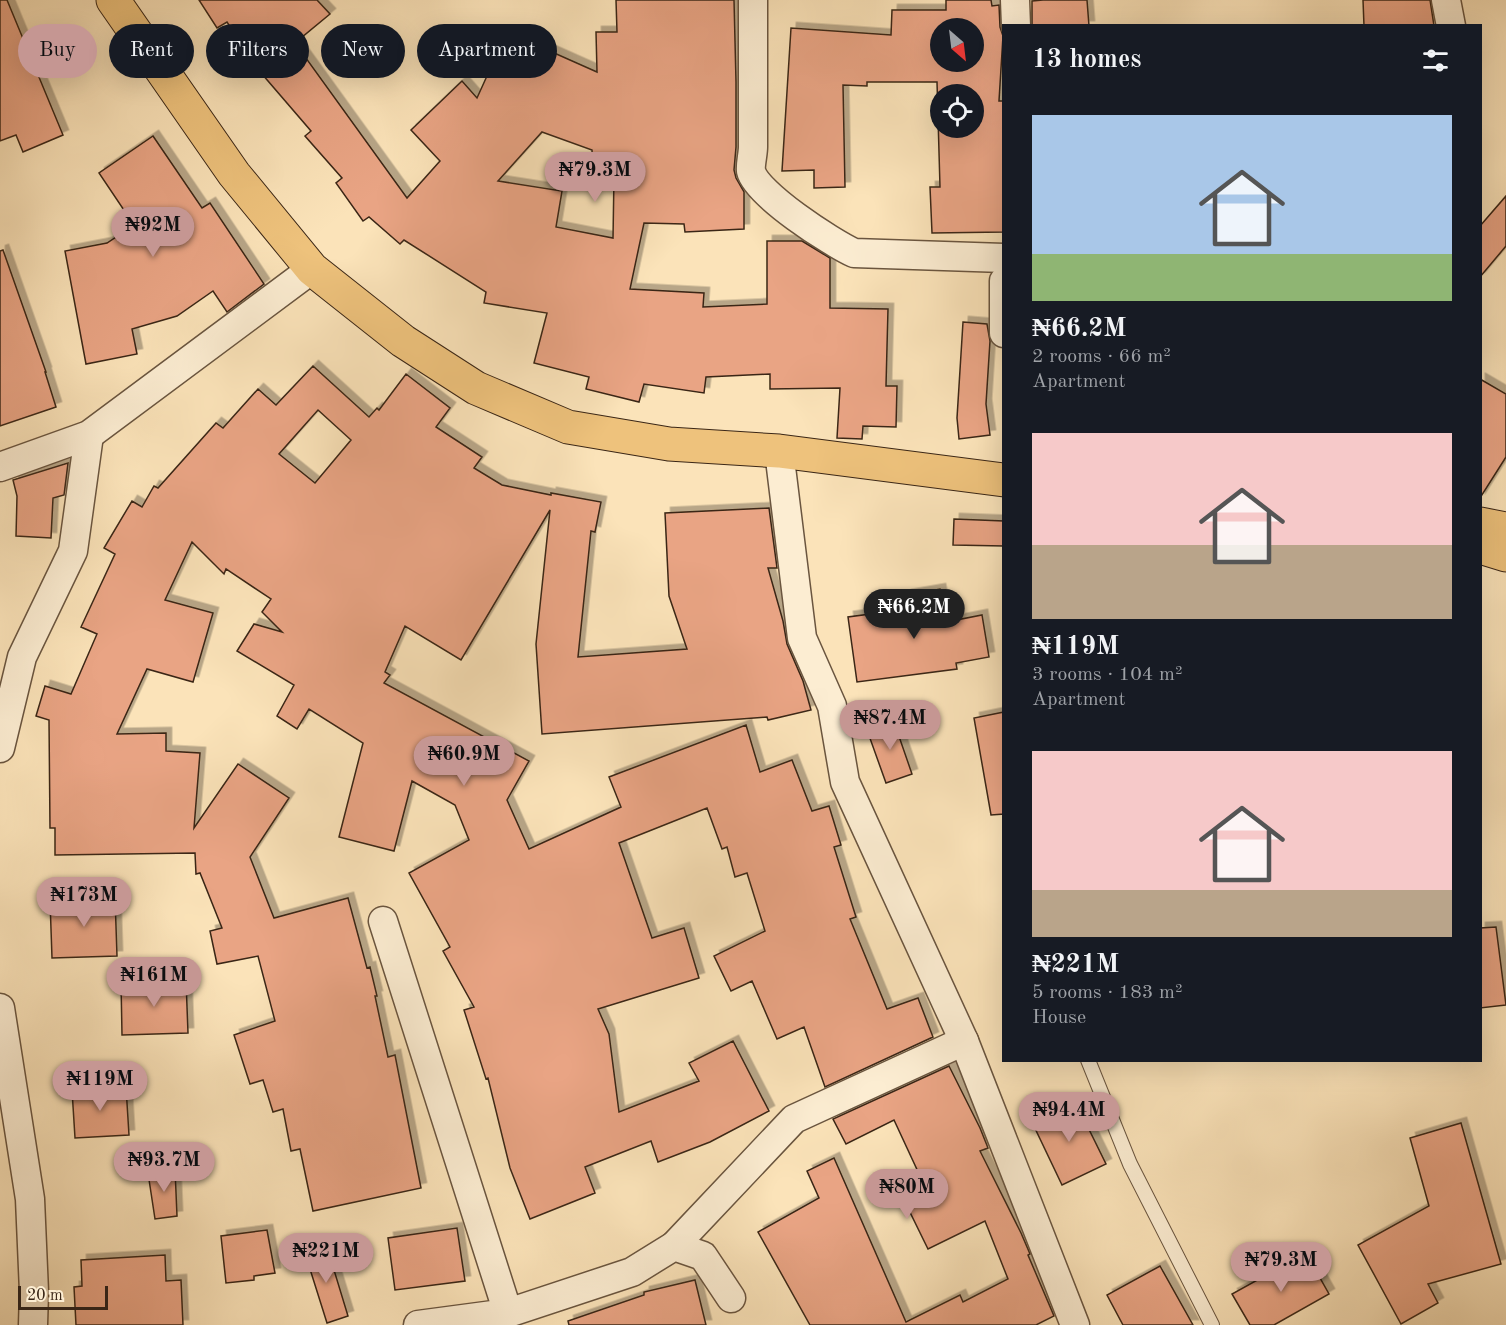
<!DOCTYPE html>
<meta charset="utf-8">
<style>
:root{--surface:#171b24;--page:#20242c;--text:#f1f3f6;--muted:#9ea1a6;--accent:#c59692}
body{margin:0;font-family:"Old Standard TT",serif;background:var(--page);color:var(--text);height:100vh;display:flex;flex-direction:column;font-size:22px;white-space:nowrap}
*{box-sizing:border-box;margin:0}
p{font-size:20px;color:var(--muted)}
.icon{flex:none;width:33px;height:33px;fill:none;stroke:currentColor;stroke-width:2;stroke-linecap:round;stroke-linejoin:round}
.map{position:relative;flex:1;overflow:hidden}
.sheet{position:absolute;left:1002px;top:24px;width:480px;height:1038px;display:flex;flex-direction:column;background:var(--surface);border-radius:0px;box-shadow:0 6px 24px #0002}
.sheet>*{flex:none}
.banner{position:absolute;left:18px;top:24px;width:570px;height:54px;display:flex;gap:12px}
.needle{width:39px;rotate:152deg}
.tools{position:absolute;left:930px;top:18px;display:grid;gap:12px}
.tools a{display:grid;place-items:center;width:54px;height:54px;border-radius:50%;background:var(--surface);box-shadow:0 6px 24px #0002;font-size:30px}
.scale{position:absolute;left:18px;bottom:15px;width:90px;box-sizing:border-box;padding-left:6px;border:3px solid #3a2616;border-top:0;font-size:16px;line-height:21px;white-space:nowrap;color:#3a2616;-webkit-text-stroke:4px #fcedd2;paint-order:stroke}
.price{position:absolute;translate:-50% -51px;padding:0 14px;border-radius:21px;background:var(--accent);color:#111;font-size:20px;line-height:39px;filter:drop-shadow(0 2px 3px #0008)}
.price::after{content:'';position:absolute;left:50%;top:36px;width:18px;height:14px;margin-left:-9px;background:inherit;clip-path:polygon(0 0,100% 0,50% 100%)}
.price.active{background:#222;color:#fff}
ul{padding:0;list-style:none}
li{display:grid;align-content:center;gap:12px;height:318px;padding:0 30px}
li span{display:grid;place-items:center;height:186px;border-radius:0px;color:#555}
li>.icon{margin-inline-start:auto}
span .icon{width:108px;height:108px;fill:#fffc;stroke-width:1}
li b{font-size:26px}
h2{display:flex;justify-content:space-between;align-items:center;height:72px;padding:0 30px;font-size:26px}
.pill{padding:0 21px;border-radius:27px;background:var(--surface);box-shadow:0 6px 24px #0002;font-size:21px;line-height:54px}
.pill.active{background:var(--accent);color:#111}
.map>svg:first-child{display:block}
.building{fill:#e9a484;stroke:#3a2616;stroke-width:1.5;fill-rule:evenodd;filter:url(#shadow)}
.lines{fill:none;stroke-linecap:round;stroke-linejoin:round}
.lane-casing{stroke:#6a553f;stroke-width:16}
.street-casing{stroke:#6a553f;stroke-width:31}
.primary-casing{stroke:#3a2616;stroke-width:35}
.lane{stroke:#fcedd2;stroke-width:14}
.street{stroke:#fcedd2;stroke-width:28}
.primary{stroke:#eec27c;stroke-width:33}
</style>
<div class="map">
<svg width="1506" height="1325" viewBox="0 0 1506 1325">
<defs>
<filter id="shadow"><feDropShadow dx="5.5" dy="-5.5" stdDeviation="0" flood-color="#0004"/></filter>
</defs>
<rect width="100%" height="100%" fill="#fbe3b9"/>
<filter id="stains"><feTurbulence type="fractalNoise" baseFrequency=".00333" numOctaves="4"/><feColorMatrix values="0 0 0 0 .2 0 0 0 0 .09 0 0 0 0 .02 0 0 0 .5 -.17"/></filter>
<radialGradient id="worn" r=".72"><stop offset=".6" stop-color="#630" stop-opacity="0"/><stop offset="1" stop-color="#630" stop-opacity=".3"/></radialGradient>
<!-- building -->
<g class="building">
<polygon points="0,0 7,0 63,135 23,152 16,135 0,141"/>
<path d="M 199,0 L 317,0 L 330,14 L 295,43 L 407,198 L 440,161 L 411,130 L 462,81 L 477,98 L 507,32 L 597,72 L 596,32 L 617,32 L 616,0 L 734,0 L 736,82 L 736,147 L 734,170 L 736,178 L 744,192 L 744,229 L 685,232 L 684,224 L 644,223 L 630,289 L 704,293 L 703,307 L 767,304 L 767,241 L 802,241 L 830,258 L 830,308 L 888,309 L 886,386 L 897,386 L 896,427 L 863,426 L 862,439 L 837,438 L 840,388 L 770,389 L 770,374 L 706,377 L 704,393 L 644,384 L 639,402 L 586,389 L 589,377 L 534,363 L 547,313 L 484,303 L 486,292 L 404,240 L 400,244 L 369,217 L 363,221 L 336,183 L 342,178 L 305,136 L 311,131 L 262,74 L 227,22 L 217,28 ZM 542,132 L 592,150 L 593,177 L 614,176 L 613,238 L 556,227 L 562,191 L 498,181 Z"/>
<path d="M 946,0 L 991,0 L 992,6 L 999,5 L 1000,27 L 1003,36 L 999,101 L 1004,101 L 1004,232 L 932,233 L 930,187 L 940,187 L 937,82 L 867,82 L 867,86 L 843,85 L 845,187 L 814,188 L 814,170 L 782,171 L 791,28 L 891,35 L 892,10 L 946,10 ZM 940,28 L 974,28 L 974,62 L 940,62 ZM 940,94 L 974,94 L 974,128 L 940,128 Z"/>
<polygon points="1043,0 1087,0 1089,26 1032,26 1032,1"/>
<polygon points="1363,0 1430,0 1434,26 1364,26"/>
<polygon points="153,136 202,208 210,203 264,284 227,312 213,291 177,316 132,329 137,354 86,364 65,251 107,243 134,225 99,173"/>
<polygon points="1506,196 1506,246 1480,277 1480,226"/>
<polygon points="3,250 46,372 45,372 56,407 0,426 0,251"/>
<polygon points="963,322 987,324 990,341 986,404 990,435 959,439 957,418"/>
<path d="M 313,366 L 369,417 L 377,408 L 379,410 L 406,374 L 450,408 L 436,427 L 482,457 L 474,468 L 502,485 L 551,495 L 551,493 L 601,502 L 595,532 L 591,531 L 578,657 L 687,649 L 669,596 L 665,513 L 769,508 L 777,568 L 768,568 L 783,621 L 787,644 L 803,681 L 811,710 L 768,720 L 767,717 L 542,734 L 536,644 L 550,510 L 461,660 L 405,626 L 385,672 L 390,675 L 384,683 L 529,761 L 507,800 L 529,849 L 621,807 L 609,777 L 746,725 L 760,772 L 792,760 L 812,811 L 829,806 L 841,845 L 834,847 L 856,917 L 850,919 L 887,1009 L 918,998 L 933,1037 L 825,1087 L 804,1027 L 777,1039 L 752,981 L 731,991 L 714,956 L 765,931 L 747,873 L 735,877 L 727,847 L 722,849 L 707,808 L 619,843 L 652,938 L 684,928 L 699,978 L 598,1009 L 609,1034 L 619,1112 L 699,1081 L 689,1063 L 733,1041 L 769,1111 L 710,1142 L 658,1162 L 651,1141 L 585,1167 L 595,1193 L 530,1219 L 510,1168 L 488,1078 L 486,1079 L 464,1010 L 474,1007 L 443,951 L 450,947 L 409,873 L 469,840 L 455,805 L 412,781 L 394,851 L 339,837 L 363,743 L 309,709 L 297,729 L 277,716 L 294,685 L 237,651 L 254,624 L 282,632 L 262,612 L 271,599 L 226,569 L 224,574 L 192,542 L 165,600 L 213,613 L 193,682 L 147,669 L 117,734 L 166,733 L 166,751 L 200,753 L 194,828 L 238,764 L 289,798 L 250,857 L 274,918 L 348,898 L 367,968 L 370,967 L 377,996 L 375,996 L 388,1057 L 395,1055 L 421,1188 L 313,1211 L 300,1149 L 291,1151 L 283,1109 L 273,1112 L 263,1080 L 250,1084 L 234,1035 L 275,1021 L 258,956 L 217,964 L 210,931 L 222,928 L 200,873 L 196,874 L 195,853 L 55,855 L 55,828 L 50,828 L 49,720 L 36,716 L 45,686 L 71,694 L 97,634 L 81,627 L 115,554 L 104,548 L 132,501 L 142,507 L 154,486 L 158,488 L 216,423 L 223,428 L 258,389 L 276,405 ZM 318,410 L 351,440 L 315,483 L 279,454 Z"/>
<polygon points="1480,379 1506,394 1506,457 1480,498"/>
<polygon points="68,463 64,495 53,498 51,538 16,536 17,496 13,480"/>
<polygon points="954,519 1004,521 1004,546 953,545"/>
<polygon points="940,589 946,622 982,615 989,657 956,663 957,669 857,682 848,617 908,609 906,595"/>
<polygon points="1004,712 1004,814 991,815 974,718"/>
<polygon points="893,719 912,774 886,783 867,730"/>
<polygon points="115,897 117,956 52,958 50,900"/>
<polygon points="1496,927 1506,1005 1480,1008 1480,928"/>
<polygon points="186,980 188,1033 122,1035 121,982"/>
<polygon points="949,1066 980,1128 988,1148 980,1151 1021,1233 1030,1254 1028,1255 1054,1316 1036,1325 810,1325 758,1232 819,1198 807,1171 834,1158 906,1322 960,1295 963,1302 1008,1279 985,1221 928,1249 904,1200 926,1189 894,1120 846,1144 833,1119"/>
<polygon points="126,1087 129,1135 75,1138 72,1090"/>
<polygon points="1075,1101 1106,1164 1062,1185 1032,1122"/>
<polygon points="1461,1123 1501,1264 1428,1284 1438,1303 1401,1324 1358,1245 1429,1206 1410,1138"/>
<polygon points="175,1169 177,1216 155,1219 148,1173"/>
<polygon points="457,1228 465,1281 395,1290 388,1238"/>
<polygon points="267,1230 275,1273 254,1276 254,1280 226,1283 221,1236"/>
<polygon points="327,1247 348,1316 327,1323 304,1250"/>
<polygon points="1306,1253 1329,1294 1274,1325 1250,1325 1232,1294"/>
<polygon points="165,1255 166,1281 181,1280 183,1325 76,1325 74,1287 82,1286 81,1260"/>
<polygon points="1160,1266 1193,1325 1123,1325 1107,1295"/>
<polygon points="695,1280 706,1325 569,1325 568,1321 644,1295 644,1292"/>
</g>
<g class="lines">
<defs>
<polyline id="lane" points="1088,1060 1130,1164 1212,1325"/>
<g id="street">
<path d="M 753,0 L 753,147 C 753,154 750,165 751,171 C 756,194 832,243 854,253 L 1004,258"/>
<polyline points="1015,0 1016,26"/>
<polyline points="1446,0 1451,26"/>
<polyline points="1004,281 1004,333"/>
<polyline points="779,451 802,638 832,706 845,782 964,1041 1075,1325"/>
<polyline points="0,467 89,435 312,269"/>
<polyline points="0,748 22,657 73,551 89,435"/>
<polyline points="383,921 508,1313"/>
<polyline points="0,1008 30,1199 34,1292 33,1325"/>
<polyline points="674,1246 794,1119 964,1041"/>
<polyline points="418,1325 508,1313 632,1272 674,1246 703,1256 731,1298"/>
</g>
<g id="primary">
<polyline points="113,0 234,174 312,269 403,341 476,388 568,427 669,444 779,451 1004,480"/>
<polyline points="1480,524 1506,529"/>
<polyline points="1480,547 1506,555"/>
</g>
</defs>
<!-- lane casing -->
<use href="#lane" class="lane-casing"/>
<!-- street casing -->
<use href="#street" class="street-casing"/>
<!-- primary casing -->
<use href="#primary" class="primary-casing"/>
<!-- lane -->
<use href="#lane" class="lane"/>
<!-- street -->
<use href="#street" class="street"/>
<!-- primary -->
<use href="#primary" class="primary"/>
</g>
<rect width="100%" height="100%" filter="url(#stains)"/>
<rect width="100%" height="100%" fill="url(#worn)"/>
</svg>
<div class="tools">
<a><svg class="needle" viewBox="-14 -14 28 28"><path d="M0-13l5 13h-10z" fill="#e53935"/><path d="M0 13l5-13h-10z" fill="#9ea1a6"/></svg></a>
<a><svg class="icon" aria-label="locate" viewBox="0 0 24 24"><circle cx="12" cy="12" r="6"/><path d="M12 2v4M12 18v4M2 12h4M18 12h4"/></svg></a>
</div>
<div class="scale">20 m</div>
<b class="price" style="left:595px;top:203px">₦79.3M</b>
<b class="price" style="left:153px;top:258px">₦92M</b>
<b class="price active" style="left:914px;top:640px">₦66.2M</b>
<b class="price" style="left:890px;top:751px">₦87.4M</b>
<b class="price" style="left:464px;top:787px">₦60.9M</b>
<b class="price" style="left:84px;top:928px">₦173M</b>
<b class="price" style="left:154px;top:1008px">₦161M</b>
<b class="price" style="left:100px;top:1112px">₦119M</b>
<b class="price" style="left:1069px;top:1143px">₦94.4M</b>
<b class="price" style="left:164px;top:1193px">₦93.7M</b>
<b class="price" style="left:907px;top:1220px">₦80M</b>
<b class="price" style="left:326px;top:1284px">₦221M</b>
<b class="price" style="left:1281px;top:1293px">₦79.3M</b>
<div class="banner">
<a class="pill active">Buy</a>
<a class="pill">Rent</a>
<a class="pill">Filters</a>
<a class="pill">New</a>
<a class="pill">Apartment</a>
</div>
<section class="sheet">
<h2>13 homes<svg class="icon" aria-label="filters" viewBox="0 0 24 24"><path d="M4 7h16M4 17h16"/><circle cx="9" cy="7" r="2"/><circle cx="15" cy="17" r="2"/></svg></h2>
<ul>
<li><span style="background:linear-gradient(#a9c7e8 75%,#8fb573 0)"><svg class="icon" aria-label="home" viewBox="0 0 24 24"><path d="M3 11l9-7 9 7M6 9v11h12V9"/></svg></span><div><b>₦66.2M</b><p>2 rooms · 66 m²</p><p>Apartment</p></div></li>
<li><span style="background:linear-gradient(#f6c9c9 60%,#b9a48a 0)"><svg class="icon" aria-label="home" viewBox="0 0 24 24"><path d="M3 11l9-7 9 7M6 9v11h12V9"/></svg></span><div><b>₦119M</b><p>3 rooms · 104 m²</p><p>Apartment</p></div></li>
<li><span style="background:linear-gradient(#f6c9c9 75%,#b9a48a 0)"><svg class="icon" aria-label="home" viewBox="0 0 24 24"><path d="M3 11l9-7 9 7M6 9v11h12V9"/></svg></span><div><b>₦221M</b><p>5 rooms · 183 m²</p><p>House</p></div></li>
</ul>
</section>
</div>
